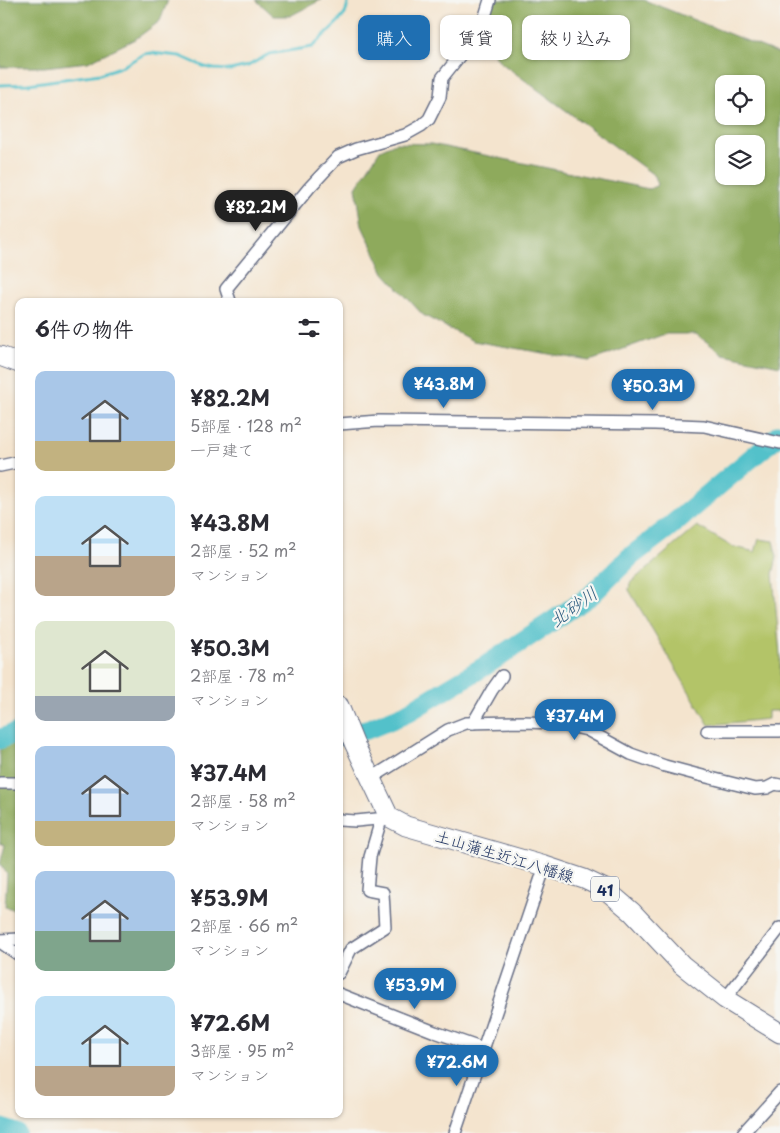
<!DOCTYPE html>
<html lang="ja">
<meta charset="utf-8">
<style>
:root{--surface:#fff;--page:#f7f7f7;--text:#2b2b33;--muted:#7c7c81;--accent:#1f6fb2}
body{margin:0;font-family:"Playpen Sans","Klee One",sans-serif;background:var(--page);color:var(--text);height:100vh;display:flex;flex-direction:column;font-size:19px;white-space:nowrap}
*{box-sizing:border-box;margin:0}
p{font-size:16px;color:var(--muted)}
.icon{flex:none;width:28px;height:28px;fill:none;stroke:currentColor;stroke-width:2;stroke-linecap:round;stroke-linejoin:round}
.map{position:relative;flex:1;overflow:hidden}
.side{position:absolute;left:15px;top:298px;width:328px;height:820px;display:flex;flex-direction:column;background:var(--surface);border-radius:10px;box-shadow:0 1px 4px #0004}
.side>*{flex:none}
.guide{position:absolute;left:358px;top:15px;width:348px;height:45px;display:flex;gap:10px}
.controls{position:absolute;left:715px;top:75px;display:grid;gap:10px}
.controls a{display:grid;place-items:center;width:50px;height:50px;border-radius:10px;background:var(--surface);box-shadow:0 1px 4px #0004;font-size:25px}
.price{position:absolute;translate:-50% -42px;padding:0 11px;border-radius:18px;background:var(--accent);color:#fff;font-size:16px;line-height:32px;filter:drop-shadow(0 1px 2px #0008)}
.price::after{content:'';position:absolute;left:50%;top:30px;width:15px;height:11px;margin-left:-8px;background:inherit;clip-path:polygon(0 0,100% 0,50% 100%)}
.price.on{background:#222;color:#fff}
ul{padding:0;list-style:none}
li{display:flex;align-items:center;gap:15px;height:125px;padding:0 20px}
li span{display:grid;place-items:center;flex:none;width:140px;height:100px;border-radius:10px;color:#555}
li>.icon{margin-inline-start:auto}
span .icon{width:60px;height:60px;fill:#fffc;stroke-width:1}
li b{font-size:21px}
h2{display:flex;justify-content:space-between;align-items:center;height:60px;padding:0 20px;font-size:21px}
.pill{padding:0 18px;border-radius:10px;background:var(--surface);box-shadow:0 1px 4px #0004;font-size:18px;line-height:45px}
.pill.on{background:var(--accent);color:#fff}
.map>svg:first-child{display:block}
.green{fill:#b3c467;stroke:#677a62}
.forest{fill:#8eaa5c;stroke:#546c5d;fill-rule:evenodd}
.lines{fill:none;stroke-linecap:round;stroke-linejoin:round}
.stream{stroke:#53c1ca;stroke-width:3}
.river{stroke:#53c1ca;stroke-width:20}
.street-casing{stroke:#676e85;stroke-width:14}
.primary-casing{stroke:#676e85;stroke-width:21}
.street{stroke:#fff;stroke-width:11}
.primary{stroke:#fff;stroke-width:19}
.labels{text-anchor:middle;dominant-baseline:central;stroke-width:4.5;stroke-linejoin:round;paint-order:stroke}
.shield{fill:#f6f6f2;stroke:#5d6b8a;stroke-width:1}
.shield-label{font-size:15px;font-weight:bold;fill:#1b2f5e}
.street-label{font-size:16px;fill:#1b2f5e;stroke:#f6f6f2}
.water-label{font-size:18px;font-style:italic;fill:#2c5b7e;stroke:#f6f6f2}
</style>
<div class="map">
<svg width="780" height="1133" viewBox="0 0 780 1133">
<rect width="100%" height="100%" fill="#f6f6f2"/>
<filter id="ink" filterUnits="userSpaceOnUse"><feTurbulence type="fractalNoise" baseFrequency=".02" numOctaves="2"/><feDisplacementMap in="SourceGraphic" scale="10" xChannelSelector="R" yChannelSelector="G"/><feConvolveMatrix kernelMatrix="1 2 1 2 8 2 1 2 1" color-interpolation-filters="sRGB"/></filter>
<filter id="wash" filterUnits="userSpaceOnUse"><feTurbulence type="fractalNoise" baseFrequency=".0096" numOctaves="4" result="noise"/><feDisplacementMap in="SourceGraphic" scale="20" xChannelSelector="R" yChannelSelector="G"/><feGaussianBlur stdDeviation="1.12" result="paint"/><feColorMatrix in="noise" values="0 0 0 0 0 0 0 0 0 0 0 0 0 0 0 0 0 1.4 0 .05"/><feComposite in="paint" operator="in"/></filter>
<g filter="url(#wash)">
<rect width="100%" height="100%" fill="#f4e4ce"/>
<!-- green -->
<polygon class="green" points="697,526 731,546 755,552 759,539 773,541 777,557 773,574 780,656 780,711 768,711 768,719 709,725 629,590 630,583"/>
<!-- forest -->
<g class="forest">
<polygon points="0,0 168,0 160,21 137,38 88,62 44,67 0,67"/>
<polygon points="256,0 321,0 290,16 274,16"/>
<path d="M 490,0 L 644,0 L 780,54 L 780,366 L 723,354 L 696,334 L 665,334 L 590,361 L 473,341 L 423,315 L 384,273 L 362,226 L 356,187 L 380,150 L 395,143 L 431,144 L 649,189 L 658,185 L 655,176 L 500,62 L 480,34 L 474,15 ZM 724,84 L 756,84 L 756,116 L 724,116 ZM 724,144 L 756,144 L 756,176 L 724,176 Z"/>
<polygon points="19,739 19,908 18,910 5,907 7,874 0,864 5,845 0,843 0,747"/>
</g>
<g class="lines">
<!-- stream -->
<polyline class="stream" points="0,85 28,84 100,74 123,66 144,54 151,53 180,56 205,67 214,69 230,70 248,66 269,54 312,47 340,20 345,14 349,0"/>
<!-- river -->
<g class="river">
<polyline points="339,736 368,729 405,714 485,666 590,596 630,557 668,528 780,434"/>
<polyline points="0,739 19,732"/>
<polyline points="0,1128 16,1133"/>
</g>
</g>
</g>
<g filter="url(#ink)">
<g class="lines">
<defs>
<g id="street">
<polyline points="230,301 226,289 309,188 338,157 356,149 405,135 421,126 429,119 440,97 442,78 481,29 490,0"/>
<polyline points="339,424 379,421 655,424 704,426 780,443"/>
<polyline points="0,466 19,462"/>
<polyline points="473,723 492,690 502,676"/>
<polyline points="707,731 780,731"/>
<polyline points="370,779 448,730 466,723 523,722 556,723 587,730 631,754 665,766 695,774 755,789 767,788 775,784 780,785"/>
<polyline points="0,783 19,783"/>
<polyline points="339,820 356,821 387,818"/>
<polyline points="0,940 19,939"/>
<polyline points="0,942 19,955"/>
<polyline points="339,973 351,949 385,927 383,893 367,890 370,857 381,820"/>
<polyline points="339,994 435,1032 483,1049"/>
<polyline points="725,999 780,928"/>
<polyline points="455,1133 545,866"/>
<polyline points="743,1133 780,1092"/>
</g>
<g id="primary">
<polyline points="0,356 19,363"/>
<polyline points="339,706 354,743 389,817 406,826 545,866 584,879 605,889 632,912 682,965 725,999 780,1033"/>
</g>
</defs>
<!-- street casing -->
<use href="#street" class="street-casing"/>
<!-- primary casing -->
<use href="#primary" class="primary-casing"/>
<!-- street -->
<use href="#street" class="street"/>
<!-- primary -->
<use href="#primary" class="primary"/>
</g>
</g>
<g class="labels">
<!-- shield labels -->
<rect class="shield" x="591" y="876.5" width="28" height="25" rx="4"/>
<g class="shield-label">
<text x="605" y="889">41</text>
</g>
<!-- street labels -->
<g class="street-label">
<text transform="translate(505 855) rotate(17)">土山蒲生近江八幡線</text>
</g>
<!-- water labels -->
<g class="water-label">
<text transform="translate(573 606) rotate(-36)">北砂川</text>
</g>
</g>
</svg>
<div class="controls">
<a><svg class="icon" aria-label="locate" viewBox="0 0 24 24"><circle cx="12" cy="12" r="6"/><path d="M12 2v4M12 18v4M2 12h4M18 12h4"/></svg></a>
<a><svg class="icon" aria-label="layers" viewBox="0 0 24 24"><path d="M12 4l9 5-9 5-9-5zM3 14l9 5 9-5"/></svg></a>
</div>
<b class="price on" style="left:256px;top:232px">¥82.2M</b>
<b class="price" style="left:444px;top:409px">¥43.8M</b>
<b class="price" style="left:653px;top:411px">¥50.3M</b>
<b class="price" style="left:575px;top:741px">¥37.4M</b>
<b class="price" style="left:415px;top:1010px">¥53.9M</b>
<b class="price" style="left:457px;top:1087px">¥72.6M</b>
<div class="guide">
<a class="pill on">購入</a>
<a class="pill">賃貸</a>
<a class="pill">絞り込み</a>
</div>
<section class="side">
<h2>6件の物件<svg class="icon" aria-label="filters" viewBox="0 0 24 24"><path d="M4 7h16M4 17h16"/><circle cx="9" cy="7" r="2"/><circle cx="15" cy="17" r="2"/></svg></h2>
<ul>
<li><span style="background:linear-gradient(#a9c7e8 70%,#c2b280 0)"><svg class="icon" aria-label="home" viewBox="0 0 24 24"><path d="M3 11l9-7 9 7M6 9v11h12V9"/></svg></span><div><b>¥82.2M</b><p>5部屋 · 128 m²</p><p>一戸建て</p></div></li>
<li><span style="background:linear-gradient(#bfe0f5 60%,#b9a48a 0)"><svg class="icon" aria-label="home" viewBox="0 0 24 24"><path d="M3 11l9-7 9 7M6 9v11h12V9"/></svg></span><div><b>¥43.8M</b><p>2部屋 · 52 m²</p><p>マンション</p></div></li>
<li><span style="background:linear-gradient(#dfe7d0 75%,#9aa5b1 0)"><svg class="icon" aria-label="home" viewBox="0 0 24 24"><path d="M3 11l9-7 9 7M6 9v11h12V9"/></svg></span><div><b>¥50.3M</b><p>2部屋 · 78 m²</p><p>マンション</p></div></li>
<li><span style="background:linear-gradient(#a9c7e8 75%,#c2b280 0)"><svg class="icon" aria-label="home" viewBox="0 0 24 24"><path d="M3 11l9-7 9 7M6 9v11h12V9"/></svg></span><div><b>¥37.4M</b><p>2部屋 · 58 m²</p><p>マンション</p></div></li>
<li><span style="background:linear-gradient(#a9c7e8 60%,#7fa58c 0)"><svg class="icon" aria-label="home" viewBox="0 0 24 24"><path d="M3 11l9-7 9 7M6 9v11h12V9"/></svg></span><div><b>¥53.9M</b><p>2部屋 · 66 m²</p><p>マンション</p></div></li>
<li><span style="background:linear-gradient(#bfe0f5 70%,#b9a48a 0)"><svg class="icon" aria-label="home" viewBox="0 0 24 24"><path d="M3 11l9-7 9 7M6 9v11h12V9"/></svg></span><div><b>¥72.6M</b><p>3部屋 · 95 m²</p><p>マンション</p></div></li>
</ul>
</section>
</div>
